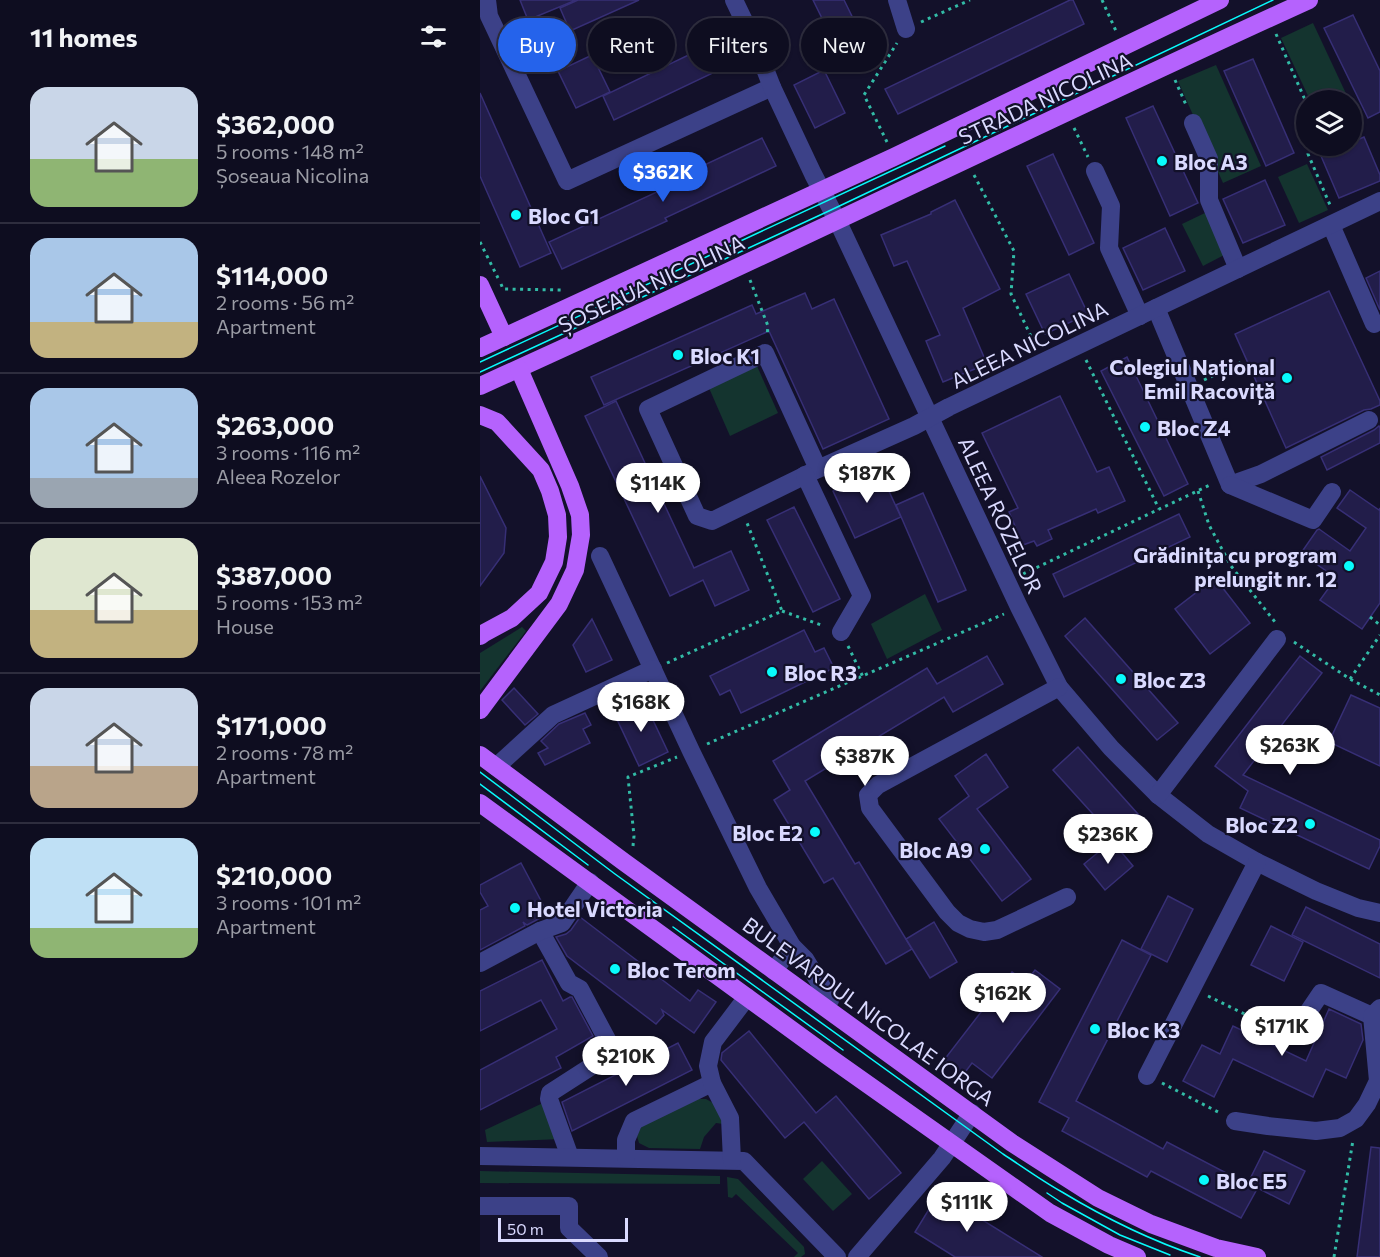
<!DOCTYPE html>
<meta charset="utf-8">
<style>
:root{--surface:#0e0d20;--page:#171629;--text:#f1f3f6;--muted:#9b9ca5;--line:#2e2d3e;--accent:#2563eb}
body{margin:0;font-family:Commissioner,sans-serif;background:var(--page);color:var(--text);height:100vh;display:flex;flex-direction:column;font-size:22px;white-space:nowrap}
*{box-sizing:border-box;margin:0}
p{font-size:20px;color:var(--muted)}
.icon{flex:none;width:33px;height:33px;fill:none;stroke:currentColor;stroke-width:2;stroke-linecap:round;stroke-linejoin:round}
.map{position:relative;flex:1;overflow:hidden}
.panel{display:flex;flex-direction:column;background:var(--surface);width:480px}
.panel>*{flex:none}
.top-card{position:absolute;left:18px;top:18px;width:570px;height:54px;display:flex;gap:12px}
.controls{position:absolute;left:816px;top:90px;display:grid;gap:12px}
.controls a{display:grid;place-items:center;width:66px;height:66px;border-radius:50%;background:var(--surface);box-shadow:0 2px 4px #0004,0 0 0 2px var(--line);font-size:30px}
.scale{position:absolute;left:18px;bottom:15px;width:130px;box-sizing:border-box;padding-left:6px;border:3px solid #dadaff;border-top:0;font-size:16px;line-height:21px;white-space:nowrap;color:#dadaff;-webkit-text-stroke:4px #13112a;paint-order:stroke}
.price{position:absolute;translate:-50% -51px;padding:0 14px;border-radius:21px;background:#fff;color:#222;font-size:20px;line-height:39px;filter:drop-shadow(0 2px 3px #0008)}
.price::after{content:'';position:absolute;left:50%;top:36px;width:18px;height:14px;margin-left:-9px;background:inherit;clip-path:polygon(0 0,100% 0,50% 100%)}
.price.current{background:var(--accent);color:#fff}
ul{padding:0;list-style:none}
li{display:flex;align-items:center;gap:18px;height:150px;padding:0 30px}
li+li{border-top:2px solid var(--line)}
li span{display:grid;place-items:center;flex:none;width:168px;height:120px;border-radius:18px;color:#555}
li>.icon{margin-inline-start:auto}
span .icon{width:72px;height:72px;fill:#fffc;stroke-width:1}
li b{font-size:26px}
h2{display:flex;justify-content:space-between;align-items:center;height:72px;padding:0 30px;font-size:26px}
.chip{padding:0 21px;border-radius:27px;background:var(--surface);box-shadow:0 2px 4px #0004,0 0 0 2px var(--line);font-size:21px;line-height:54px}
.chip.current{background:var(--accent);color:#fff}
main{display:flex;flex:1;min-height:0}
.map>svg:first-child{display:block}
.green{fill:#14342f}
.building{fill:#221d4a;stroke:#372f76;stroke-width:1.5}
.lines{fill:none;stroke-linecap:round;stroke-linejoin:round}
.path{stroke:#32bba6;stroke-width:3;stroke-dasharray:3 4.5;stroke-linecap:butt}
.minor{stroke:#3c4188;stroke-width:18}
.major{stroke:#b562fd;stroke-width:18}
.tram{stroke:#08fbfc;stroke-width:1.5}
.poi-dot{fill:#08fbfc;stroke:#13112a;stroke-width:2}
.labels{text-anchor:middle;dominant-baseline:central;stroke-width:4.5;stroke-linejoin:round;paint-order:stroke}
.street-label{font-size:21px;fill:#dadaff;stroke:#13112a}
.poi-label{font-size:21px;font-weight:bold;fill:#dadaff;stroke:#13112a;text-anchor:start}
</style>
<main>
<section class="panel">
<h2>11 homes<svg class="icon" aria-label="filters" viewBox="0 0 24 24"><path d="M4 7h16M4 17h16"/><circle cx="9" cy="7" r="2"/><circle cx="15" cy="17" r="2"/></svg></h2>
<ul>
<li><span style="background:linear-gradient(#c9d6e8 60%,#8fb573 0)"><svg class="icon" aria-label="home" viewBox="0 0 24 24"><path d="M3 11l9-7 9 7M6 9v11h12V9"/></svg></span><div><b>$362,000</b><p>5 rooms · 148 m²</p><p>Șoseaua Nicolina</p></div></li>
<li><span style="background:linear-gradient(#a9c7e8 70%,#c2b280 0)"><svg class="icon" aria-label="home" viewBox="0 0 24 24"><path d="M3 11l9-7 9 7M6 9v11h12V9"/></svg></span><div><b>$114,000</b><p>2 rooms · 56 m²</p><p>Apartment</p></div></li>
<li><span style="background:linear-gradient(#a9c7e8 75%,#9aa5b1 0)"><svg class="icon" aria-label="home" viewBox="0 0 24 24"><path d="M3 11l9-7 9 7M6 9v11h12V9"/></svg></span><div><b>$263,000</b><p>3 rooms · 116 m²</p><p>Aleea Rozelor</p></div></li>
<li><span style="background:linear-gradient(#dfe7d0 60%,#c2b280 0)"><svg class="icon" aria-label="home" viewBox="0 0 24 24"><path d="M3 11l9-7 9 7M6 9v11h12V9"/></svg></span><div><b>$387,000</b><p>5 rooms · 153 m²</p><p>House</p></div></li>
<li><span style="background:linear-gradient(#c9d6e8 65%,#b9a48a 0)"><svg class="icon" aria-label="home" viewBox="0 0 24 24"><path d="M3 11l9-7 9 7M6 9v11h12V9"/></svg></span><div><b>$171,000</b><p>2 rooms · 78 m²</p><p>Apartment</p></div></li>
<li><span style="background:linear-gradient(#bfe0f5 75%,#8fb573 0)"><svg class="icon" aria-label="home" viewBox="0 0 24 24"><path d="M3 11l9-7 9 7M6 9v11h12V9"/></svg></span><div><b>$210,000</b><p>3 rooms · 101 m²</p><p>Apartment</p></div></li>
</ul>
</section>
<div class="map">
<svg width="900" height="1257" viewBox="0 0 900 1257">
<rect width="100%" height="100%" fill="#13112a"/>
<!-- green -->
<g class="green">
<polygon points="833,23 869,100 830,100 801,38"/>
<polygon points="736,65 781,166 743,183 698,81"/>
<polygon points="827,164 848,210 819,223 798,177"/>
<polygon points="727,212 748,253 723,266 702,224"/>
<polygon points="277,366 298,413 250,436 229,388"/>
<polygon points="445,594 462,630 407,659 391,624"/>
<polygon points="42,627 46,631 0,691 0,653"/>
<polygon points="215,1099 226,1099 235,1104 243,1124 236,1123 224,1137 220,1149 169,1148 159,1143 157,1136 162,1125"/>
<polygon points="63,1103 81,1139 7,1142 5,1130"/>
<polygon points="342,1161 372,1194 353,1211 323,1179"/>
<polygon points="0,1171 240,1176 240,1184 0,1183"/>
<polygon points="247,1177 258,1179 324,1247 325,1254 321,1257 314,1257 318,1253 256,1194 252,1198 248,1197"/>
</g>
<!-- building -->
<g class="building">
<polygon points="40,0 96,0 48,20"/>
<polygon points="98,0 159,0 90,31 80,8"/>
<polygon points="333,0 364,0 387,47 362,59"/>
<polygon points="590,0 593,0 604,24 418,114 405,89"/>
<polygon points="873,15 900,71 900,112 888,118 844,28"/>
<polygon points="246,37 258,61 134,120 123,96"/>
<polygon points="112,55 130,92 96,108 78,71"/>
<polygon points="773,59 814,153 786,166 744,71"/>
<polygon points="344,70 365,113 335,128 314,85"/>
<polygon points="0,93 71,253 40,267 0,176"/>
<polygon points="673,106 718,203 690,216 646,118"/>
<polygon points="884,137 900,175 900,181 859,198 841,156 864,146 872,146 872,142"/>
<polygon points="282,138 296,166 185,218 187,221 82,269 69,242 177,192 175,188"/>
<polygon points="573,154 614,243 589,255 547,166"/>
<polygon points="785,180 805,225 763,243 743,199"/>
<polygon points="475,200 520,289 483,308 507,364 463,382 446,341 460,335 427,261 414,266 401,235 451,214 451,212"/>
<polygon points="685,228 705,271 663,290 643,248"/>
<polygon points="900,271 900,310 886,278"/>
<polygon points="589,274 608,314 565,334 546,294"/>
<polygon points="849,291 900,401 900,405 891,409 884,410 806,448 755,334"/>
<polygon points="325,293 332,309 354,299 409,419 343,449 289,331 124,405 111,377 272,305 276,314"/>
<polygon points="647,357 708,484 684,496 621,371"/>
<polygon points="580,396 617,472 629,467 645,501 618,513 616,509 568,530 572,539 557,546 554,541 543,545 529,512 538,508 502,433"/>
<polygon points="136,401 214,568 251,551 269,590 235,606 223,580 190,596 105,416"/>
<polygon points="899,426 900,428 900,443 847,470 841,457 894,430"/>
<polygon points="399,470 421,517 375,538 353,491"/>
<polygon points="0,476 26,528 24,553 0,586"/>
<polygon points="870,490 899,510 900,508 900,603 882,629 840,600 856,578 821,553 837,530 839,529 870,551 886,528 857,508"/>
<polygon points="443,493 486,590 458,602 416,505"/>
<polygon points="314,507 360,599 333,612 287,520"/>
<polygon points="699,514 710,537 584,597 573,574"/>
<polygon points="735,578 770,623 730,654 695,609"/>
<polygon points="605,618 698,723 677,740 585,636"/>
<polygon points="112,619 132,660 106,672 93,645"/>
<polygon points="324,630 335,652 344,648 354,668 261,713 250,690 240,695 230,676"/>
<polygon points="507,656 523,684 473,712 464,697 325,781 375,864 379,862 432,949 406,964 353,878 344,883 294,800 310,790 293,761 447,668 457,684"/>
<polygon points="820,656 842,673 763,775 900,840 900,846 889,869 760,808 768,791 735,766"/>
<polygon points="34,688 58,714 45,725 22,700"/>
<polygon points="871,695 900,708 900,766 849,742"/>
<polygon points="163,699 188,752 159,766 134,713"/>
<polygon points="105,713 111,725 103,729 110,743 65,765 58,753 68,748 61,741 79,724"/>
<polygon points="598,747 666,823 641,845 573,770"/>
<polygon points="506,754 528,787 497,809 551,879 522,901 459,819 489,796 475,776"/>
<polygon points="632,841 653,866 625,890 604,864"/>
<polygon points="41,863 68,914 47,925 43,922 45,926 0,950 0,910 8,906 0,892 0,885"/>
<polygon points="688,896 713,909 687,962 661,949"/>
<polygon points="826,907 900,944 900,978 812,935"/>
<polygon points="100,917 210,1001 218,990 236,1002 214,1033 182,1010 184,1015 176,1024 87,956 76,937 86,934 91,930"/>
<polygon points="454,922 477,962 450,978 426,939"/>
<polygon points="791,926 823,942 804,981 771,965"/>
<polygon points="642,940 671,955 596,1101 683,1149 687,1142 777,1189 761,1218 671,1171 667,1177 582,1131 589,1118 559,1102"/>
<polygon points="62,960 83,1001 90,997 92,997 113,1036 76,1057 81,1068 0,1110 0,1070 77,1029 61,1000 0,1031 0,991"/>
<polygon points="555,970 580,989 512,1078 492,1063 483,1075 464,1060 532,972 546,982"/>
<polygon points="849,1009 881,1024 883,1040 866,1078 846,1069 833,1097 753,1059 734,1097 703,1081 722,1045 740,1054 753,1026 826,1061"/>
<polygon points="269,1031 336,1113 356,1096 421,1173 389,1199 324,1122 305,1138 241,1060 242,1053"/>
<polygon points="198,1043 212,1070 92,1131 82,1102"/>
<polygon points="891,1147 900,1148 900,1257 877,1257"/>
<polygon points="784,1151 825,1171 809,1204 768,1183"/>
<polygon points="459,1193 562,1257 475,1257 435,1232"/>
</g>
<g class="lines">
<!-- path -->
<g class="path">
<polyline points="622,0 636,31"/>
<polyline points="441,22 490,0"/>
<polyline points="796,34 826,102"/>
<polyline points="695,80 707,107"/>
<polyline points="594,128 608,157"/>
<polyline points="407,142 384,95 417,43"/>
<polyline points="829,146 828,154 850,205"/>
<polyline points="494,175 534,251 531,294 556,347"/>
<polyline points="0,242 18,278"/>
<polyline points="270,280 288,326 287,336"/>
<polyline points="21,284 23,289 83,290"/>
<polyline points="606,360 679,509"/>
<polyline points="724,380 762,362"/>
<polyline points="718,491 729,525 751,566 795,622"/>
<polyline points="543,574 732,484"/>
<polyline points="302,611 344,626"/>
<polyline points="890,617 900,625"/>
<polyline points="814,642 870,679 900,695"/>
<polyline points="368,646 383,677"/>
<polyline points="187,663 302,611 267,523"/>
<polyline points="870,679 900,635"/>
<polyline points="227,744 524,614"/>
<polyline points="153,846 154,836 148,777 197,757"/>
<polyline points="728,996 803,1033"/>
<polyline points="682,1083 740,1113"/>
<polyline points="854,1257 873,1140"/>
</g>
<!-- minor -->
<g class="minor">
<polyline points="7,0 9,16 87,181 292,87"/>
<polyline points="254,0 276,46 292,87 333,174 358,222 539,607 579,687 631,748 678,795 728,834 777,862 836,891 878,908 900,913"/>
<polyline points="417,0 426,29"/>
<polyline points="713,123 729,159 729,200 758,269"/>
<polyline points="615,171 631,206 629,248 660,316"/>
<polyline points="851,225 894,324"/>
<polyline points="676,308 750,485 781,474 889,420"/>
<polyline points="338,469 285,353 168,409 217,516 232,521 338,469 434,426 469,407 900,201"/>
<polyline points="325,475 382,596 361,632"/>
<polyline points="750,485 833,520 852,492"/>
<polyline points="120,556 211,751 278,888 312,946 325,959 350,1000 345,1007"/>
<polyline points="579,687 398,785 388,795 390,808 467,912 478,923 490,929 504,932 517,930 587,897"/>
<polyline points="16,767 73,715 173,669"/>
<polyline points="678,795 797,639"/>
<polyline points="60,931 89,983 100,989 131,1047 129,1055 70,1093 69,1099 90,1157"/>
<polyline points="0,963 60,931 82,923 110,882"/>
<polyline points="294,971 312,946"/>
<polyline points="818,1027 841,993 892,1016"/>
<polyline points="667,1076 777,862"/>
<polyline points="755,1121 788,1126 836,1131 860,1128 876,1119 887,1104 898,1081 892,1016 900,1008"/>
<polyline points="0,1156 264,1161 357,1257"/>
<polyline points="146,1158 146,1140 154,1121 232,1083"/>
<polyline points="252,1160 250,1118 232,1083 228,1066 233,1042 267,997"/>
<polyline points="0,1206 89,1206 89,1228 119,1257"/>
<polyline points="377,1257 462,1158 492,1113"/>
</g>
<!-- major -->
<g class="major">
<polyline points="0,285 24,337"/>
<polyline points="0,348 414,157 740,0"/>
<path d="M 0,386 C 278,261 552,126 829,0"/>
<polyline points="0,415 17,422 61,470 70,491 77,515 78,537 74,562 59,593 32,618 4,633 0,636"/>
<polyline points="0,710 79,604 95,570 101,535 100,515 90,486 39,369"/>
<polyline points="0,755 144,862 532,1143 618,1198 671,1224 736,1248 777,1257"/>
<polyline points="0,803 349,1057 570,1213 629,1245 657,1257"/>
</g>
<!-- tram -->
<g class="tram">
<polyline points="0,362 465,146"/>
<polyline points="0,372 351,210 793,0"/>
<path d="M 0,772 L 135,874 L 523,1154 C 543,1167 562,1181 582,1192 C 625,1218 672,1241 720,1257"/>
<polyline points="0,784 108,865"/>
<polyline points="193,927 363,1050"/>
<polyline points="567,1193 582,1203 640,1235 690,1255"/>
</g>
</g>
<!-- markers -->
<g class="poi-dot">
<circle cx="682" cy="161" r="6"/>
<circle cx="36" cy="215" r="6"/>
<circle cx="198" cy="355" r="6"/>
<circle cx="807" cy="378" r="6"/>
<circle cx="665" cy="427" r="6"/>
<circle cx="869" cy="566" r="6"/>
<circle cx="292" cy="672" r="6"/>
<circle cx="641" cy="679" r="6"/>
<circle cx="830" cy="824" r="6"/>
<circle cx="335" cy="832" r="6"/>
<circle cx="505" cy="849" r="6"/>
<circle cx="35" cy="908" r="6"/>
<circle cx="135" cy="969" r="6"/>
<circle cx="615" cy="1029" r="6"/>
<circle cx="724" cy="1180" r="6"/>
</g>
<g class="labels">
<!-- street labels -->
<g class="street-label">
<text transform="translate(565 98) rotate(-25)">STRADA NICOLINA</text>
<text transform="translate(171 283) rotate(-25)">ȘOSEAUA NICOLINA</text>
<text transform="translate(549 344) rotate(-26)">ALEEA NICOLINA</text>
<text transform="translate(521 515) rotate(65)">ALEEA ROZELOR</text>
<text transform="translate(389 1011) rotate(36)">BULEVARDUL NICOLAE IORGA</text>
</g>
<!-- poi labels -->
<g class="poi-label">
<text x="694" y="161">Bloc A3</text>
<text x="48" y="215">Bloc G1</text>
<text x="210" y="355">Bloc K1</text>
<text x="795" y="366" text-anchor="end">Colegiul Național<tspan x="795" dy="24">Emil Racoviță</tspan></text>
<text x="677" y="427">Bloc Z4</text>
<text x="857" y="554" text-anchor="end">Grădinița cu program<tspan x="857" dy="24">prelungit nr. 12</tspan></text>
<text x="304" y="672">Bloc R3</text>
<text x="653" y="679">Bloc Z3</text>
<text x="818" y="824" text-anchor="end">Bloc Z2</text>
<text x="323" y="832" text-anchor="end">Bloc E2</text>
<text x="493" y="849" text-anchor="end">Bloc A9</text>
<text x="47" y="908">Hotel Victoria</text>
<text x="147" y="969">Bloc Terom</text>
<text x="627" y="1029">Bloc K3</text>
<text x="736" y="1180">Bloc E5</text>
</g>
</g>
</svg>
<div class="controls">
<a><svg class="icon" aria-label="layers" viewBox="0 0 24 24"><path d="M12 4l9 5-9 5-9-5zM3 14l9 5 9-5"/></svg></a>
</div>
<div class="scale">50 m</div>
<b class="price current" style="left:183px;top:203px">$362K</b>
<b class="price" style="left:387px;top:504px">$187K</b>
<b class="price" style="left:178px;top:514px">$114K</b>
<b class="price" style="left:161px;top:733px">$168K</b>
<b class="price" style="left:810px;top:776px">$263K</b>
<b class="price" style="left:385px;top:787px">$387K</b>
<b class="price" style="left:628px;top:865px">$236K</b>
<b class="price" style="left:523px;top:1024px">$162K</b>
<b class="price" style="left:802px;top:1057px">$171K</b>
<b class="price" style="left:146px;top:1087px">$210K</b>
<b class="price" style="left:487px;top:1233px">$111K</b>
<div class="top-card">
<a class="chip current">Buy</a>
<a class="chip">Rent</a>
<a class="chip">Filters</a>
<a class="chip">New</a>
</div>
</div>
</main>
